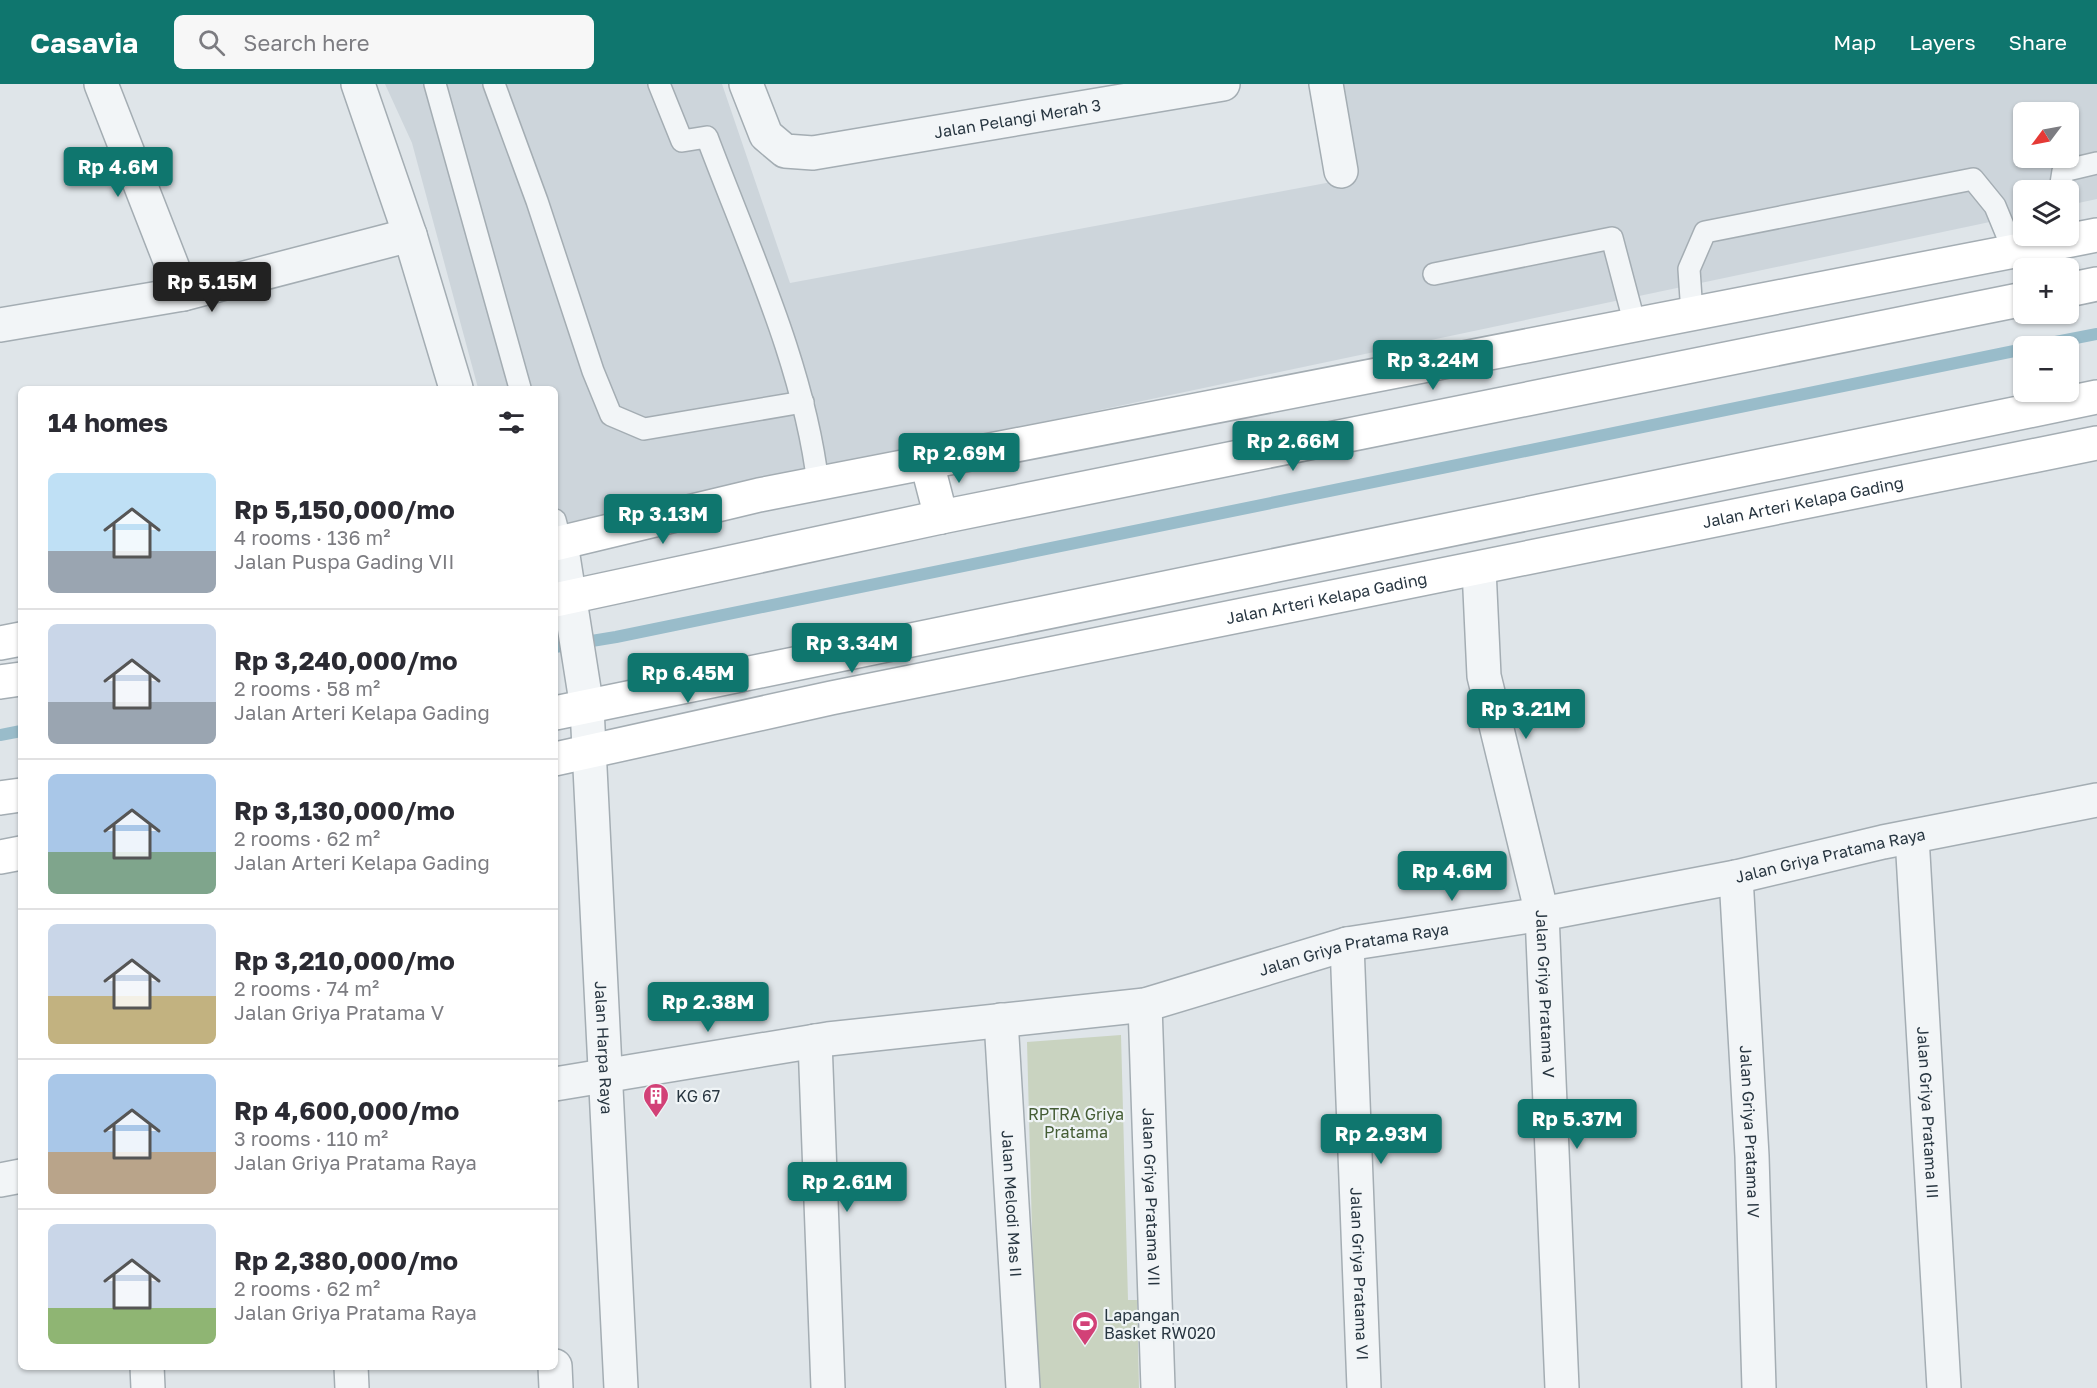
<!DOCTYPE html>
<meta charset="utf-8">
<style>
:root{--surface:#fff;--page:#f7f7f7;--text:#2b2b33;--muted:#7c7c81;--line:#e1e1e2;--accent:#0f766e}
body{margin:0;font-family:"Golos Text",sans-serif;background:var(--page);color:var(--text);height:100vh;display:flex;flex-direction:column;font-size:22px;white-space:nowrap}
*{box-sizing:border-box;margin:0}
p{font-size:20px;color:var(--muted)}
.icon{flex:none;width:33px;height:33px;fill:none;stroke:currentColor;stroke-width:2;stroke-linecap:round;stroke-linejoin:round}
.map{position:relative;flex:1;overflow:hidden}
.panel{position:absolute;left:18px;top:302px;width:540px;height:984px;display:flex;flex-direction:column;background:var(--surface);border-radius:9px;box-shadow:0 2px 4px #0004}
.panel>*{flex:none}
.needle{width:39px;rotate:238deg}
.fabs{position:absolute;left:2013px;top:18px;display:grid;gap:12px}
.fabs a{display:grid;place-items:center;width:66px;height:66px;border-radius:9px;background:var(--surface);box-shadow:0 2px 4px #0004;font-size:30px}
.price{position:absolute;translate:-50% -51px;padding:0 14px;border-radius:6px;background:var(--accent);color:#fff;font-size:20px;line-height:39px;filter:drop-shadow(0 2px 3px #0008)}
.price::after{content:'';position:absolute;left:50%;top:36px;width:18px;height:14px;margin-left:-9px;background:inherit;clip-path:polygon(0 0,100% 0,50% 100%)}
.price.current{background:#222;color:#fff}
ul{padding:0;list-style:none}
li{display:flex;align-items:center;gap:18px;height:150px;padding:0 30px}
li+li{border-top:2px solid var(--line)}
li span{display:grid;place-items:center;flex:none;width:168px;height:120px;border-radius:9px;color:#555}
li>.icon{margin-inline-start:auto}
span .icon{width:72px;height:72px;fill:#fffc;stroke-width:1}
li b{font-size:26px}
h2{display:flex;justify-content:space-between;align-items:center;height:72px;padding:0 30px;font-size:26px}
header{display:flex;align-items:center;gap:36px;box-sizing:border-box;height:84px;padding:0 30px;background:var(--accent);color:#fff}
header strong{font-size:28px}
nav{display:flex;gap:33px;margin-inline-start:auto;font-size:21px}
.search{width:420px;height:54px;background:var(--page);display:flex;align-items:center;gap:15px;box-sizing:border-box;padding:0 21px;border-radius:9px;color:var(--muted);font-size:22px}
.map>svg:first-child{display:block}
.built{fill:#cdd5db;fill-rule:evenodd}
.green{fill:#c9d3c0}
.lines{fill:none;stroke-linecap:round;stroke-linejoin:round}
.stream{stroke:#99bcca;stroke-width:12}
.lane-casing{stroke:#a4adb3;stroke-width:24}
.street-casing{stroke:#a4adb3;stroke-width:36}
.secondary-casing{stroke:#a4adb3;stroke-width:36}
.lane{stroke:#f2f5f7;stroke-width:21}
.street{stroke:#f2f5f7;stroke-width:33}
.secondary{stroke:#fff;stroke-width:33}
.labels{text-anchor:middle;dominant-baseline:central;stroke-width:4.5;stroke-linejoin:round;paint-order:stroke}
.street-label{font-size:16px;fill:#283641;stroke:#eff4f6}
.poi-label{font-size:16px;fill:#283641;stroke:#eff4f6;text-anchor:start}
.park-label{font-size:16px;fill:#455d35;stroke:#eff4f6}
</style>
<header>
<strong>Casavia</strong>
<div class="search"><svg class="icon" aria-label="search" viewBox="0 0 24 24"><circle cx="10" cy="10" r="6"/><path d="M15 15l6 6"/></svg>Search here</div>
<nav><a>Map</a><a>Layers</a><a>Share</a></nav>
</header>
<div class="map">
<svg width="2097" height="1304" viewBox="0 0 2097 1304">
<rect width="100%" height="100%" fill="#dfe5e9"/>
<!-- built -->
<path class="built" d="M 385,0 L 722,0 L 790,199 L 1353,94 L 1338,0 L 2097,0 L 2097,115 L 2069,121 L 2068,106 L 2024,106 L 2023,131 L 555,441 L 555,304 L 478,304 L 412,59 ZM 2024,28 L 2068,28 L 2068,74 L 2024,74 Z"/>
<!-- green -->
<polygon class="green" points="1121,951 1128,1216 1137,1216 1139,1304 1032,1304 1034,1221 1027,958"/>
<g class="lines">
<!-- stream -->
<g class="stream">
<polyline points="2035,262 2097,250"/>
<polyline points="555,563 616,553 2024,265"/>
<polyline points="0,651 21,647"/>
</g>
<defs>
<g id="lane">
<polyline points="435,0 520,304"/>
<polyline points="494,0 537,117 593,287 611,331 644,345 803,318"/>
<path d="M 659,0 L 682,57 L 707,53 C 749,165 804,281 818,400"/>
<polyline points="2060,106 2063,87 2097,79"/>
<polyline points="1434,190 1612,154 1635,241"/>
<polyline points="1692,230 1689,185 1705,148 1973,95 1995,122 2014,168"/>
<polyline points="555,436 561,459"/>
</g>
<g id="street">
<polyline points="101,0 183,210"/>
<polyline points="358,0 410,151 456,304"/>
<path id="s1" d="M 746,0 L 766,51 L 785,67 L 813,69 L 1223,0"/>
<polyline points="1326,0 1341,87"/>
<polyline points="0,241 183,210 410,151"/>
<path id="s2" d="M 561,459 L 587,624 L 621,1304"/>
<path id="s3" d="M 1479,485 L 1484,592 L 1542,830 L 1562,1304"/>
<path id="s4" d="M 1912,753 L 1944,1304"/>
<path id="s5" d="M 1736,793 L 1752,1072 L 1759,1304"/>
<path id="s6" d="M 1347,860 L 1364,1304"/>
<path id="s7" d="M 1145,921 L 1158,1304"/>
<path id="s8" d="M 1001,936 L 1023,1304"/>
<polyline points="815,957 828,1304"/>
<path id="s9" d="M 555,1000 L 828,955 L 1145,921 L 1347,860 L 1542,830 L 1736,793 L 1883,758 L 2097,716"/>
<polyline points="0,1096 21,1092"/>
<polyline points="147,1282 148,1304"/>
<polyline points="351,1282 352,1304"/>
<polyline points="555,1282 556,1304"/>
</g>
<g id="secondary">
<polyline points="2068,206 2097,200"/>
<polyline points="927,379 941,433"/>
<polyline points="555,460 759,411 2097,151"/>
<polyline points="555,516 941,433 2024,215"/>
<polyline points="0,559 21,555"/>
<polyline points="0,598 21,595"/>
<polyline points="555,629 2097,313"/>
<path id="s10" d="M 555,675 L 831,614 L 2097,359"/>
<polyline points="0,714 21,711"/>
<polyline points="0,773 21,769"/>
</g>
</defs>
<!-- lane casing -->
<use href="#lane" class="lane-casing"/>
<!-- street casing -->
<use href="#street" class="street-casing"/>
<!-- secondary casing -->
<use href="#secondary" class="secondary-casing"/>
<!-- lane -->
<use href="#lane" class="lane"/>
<!-- street -->
<use href="#street" class="street"/>
<!-- secondary -->
<use href="#secondary" class="secondary"/>
</g>
<!-- icons -->
<defs>
<symbol id="building-pin" viewBox="-11 -11 22 30"><path d="M0 17L-7.5 6A9.5 9.5 0 1 1 7.5 6Z" fill="#d24177" stroke="#eff4f6"/><path d="M-4-6H4V6H1V3H-1V6H-4ZM-2.5-4.3h1.7v1.8h-1.7ZM.8-4.3h1.7v1.8H.8ZM-2.5-1h1.7V.8h-1.7ZM.8-1h1.7V.8H.8Z" fill="#fff"/></symbol>
<symbol id="stadium-pin" viewBox="-11 -11 22 30"><path d="M0 17L-7.5 6A9.5 9.5 0 1 1 7.5 6Z" fill="#d24177" stroke="#eff4f6"/><path d="M0-5a6.5 5 0 1 0 0 10a6.5 5 0 1 0 0-10ZM-3.5-1.8h7v3.6h-7Z" fill="#fff"/></symbol>
</defs>
<g fill-rule="evenodd">
<use href="#building-pin" x="641" y="997" width="30" height="40"/>
<use href="#stadium-pin" x="1070" y="1225" width="30" height="40"/>
</g>
<g class="labels">
<!-- street labels -->
<g class="street-label">
<text stroke="none"><textPath href="#s1" startOffset="315">Jalan Pelangi Merah 3</textPath></text>
<text stroke="none"><textPath href="#s10" startOffset="1274">Jalan Arteri Kelapa Gading</textPath></text>
<text stroke="none"><textPath href="#s10" startOffset="788">Jalan Arteri Kelapa Gading</textPath></text>
<text stroke="none"><textPath href="#s9" startOffset="1298">Jalan Griya Pratama Raya</textPath></text>
<text stroke="none"><textPath href="#s9" startOffset="812">Jalan Griya Pratama Raya</textPath></text>
<text stroke="none"><textPath href="#s3" startOffset="432">Jalan Griya Pratama V</textPath></text>
<text stroke="none"><textPath href="#s2" startOffset="507">Jalan Harpa Raya</textPath></text>
<text stroke="none"><textPath href="#s4" startOffset="276">Jalan Griya Pratama III</textPath></text>
<text stroke="none"><textPath href="#s5" startOffset="255">Jalan Griya Pratama IV</textPath></text>
<text stroke="none"><textPath href="#s7" startOffset="192">Jalan Griya Pratama VII</textPath></text>
<text stroke="none"><textPath href="#s8" startOffset="184">Jalan Melodi Mas II</textPath></text>
<text stroke="none"><textPath href="#s6" startOffset="330">Jalan Griya Pratama VI</textPath></text>
</g>
<!-- poi labels -->
<g class="poi-label">
<text x="676" y="1012">KG 67</text>
<text x="1104" y="1231">Lapangan<tspan x="1104" dy="18">Basket RW020</tspan></text>
</g>
<!-- park labels -->
<g class="park-label">
<text x="1076" y="1030">RPTRA Griya<tspan x="1076" dy="18">Pratama</tspan></text>
</g>
</g>
</svg>
<div class="fabs">
<a><svg class="needle" viewBox="-14 -14 28 28"><path d="M0-13l5 13h-10z" fill="#e53935"/><path d="M0 13l5-13h-10z" fill="#7c7c81"/></svg></a>
<a><svg class="icon" aria-label="layers" viewBox="0 0 24 24"><path d="M12 4l9 5-9 5-9-5zM3 14l9 5 9-5"/></svg></a>
<a>+</a>
<a>−</a>
</div>
<b class="price" style="left:118px;top:114px">Rp 4.6M</b>
<b class="price current" style="left:212px;top:229px">Rp 5.15M</b>
<b class="price" style="left:1433px;top:307px">Rp 3.24M</b>
<b class="price" style="left:1293px;top:388px">Rp 2.66M</b>
<b class="price" style="left:959px;top:400px">Rp 2.69M</b>
<b class="price" style="left:663px;top:461px">Rp 3.13M</b>
<b class="price" style="left:852px;top:590px">Rp 3.34M</b>
<b class="price" style="left:688px;top:620px">Rp 6.45M</b>
<b class="price" style="left:1526px;top:656px">Rp 3.21M</b>
<b class="price" style="left:1452px;top:818px">Rp 4.6M</b>
<b class="price" style="left:708px;top:949px">Rp 2.38M</b>
<b class="price" style="left:1577px;top:1066px">Rp 5.37M</b>
<b class="price" style="left:1381px;top:1081px">Rp 2.93M</b>
<b class="price" style="left:847px;top:1129px">Rp 2.61M</b>
<section class="panel">
<h2>14 homes<svg class="icon" aria-label="filters" viewBox="0 0 24 24"><path d="M4 7h16M4 17h16"/><circle cx="9" cy="7" r="2"/><circle cx="15" cy="17" r="2"/></svg></h2>
<ul>
<li><span style="background:linear-gradient(#bfe0f5 65%,#9aa5b1 0)"><svg class="icon" aria-label="home" viewBox="0 0 24 24"><path d="M3 11l9-7 9 7M6 9v11h12V9"/></svg></span><div><b>Rp 5,150,000/mo</b><p>4 rooms · 136 m²</p><p>Jalan Puspa Gading VII</p></div></li>
<li><span style="background:linear-gradient(#c9d6e8 65%,#9aa5b1 0)"><svg class="icon" aria-label="home" viewBox="0 0 24 24"><path d="M3 11l9-7 9 7M6 9v11h12V9"/></svg></span><div><b>Rp 3,240,000/mo</b><p>2 rooms · 58 m²</p><p>Jalan Arteri Kelapa Gading</p></div></li>
<li><span style="background:linear-gradient(#a9c7e8 65%,#7fa58c 0)"><svg class="icon" aria-label="home" viewBox="0 0 24 24"><path d="M3 11l9-7 9 7M6 9v11h12V9"/></svg></span><div><b>Rp 3,130,000/mo</b><p>2 rooms · 62 m²</p><p>Jalan Arteri Kelapa Gading</p></div></li>
<li><span style="background:linear-gradient(#c9d6e8 60%,#c2b280 0)"><svg class="icon" aria-label="home" viewBox="0 0 24 24"><path d="M3 11l9-7 9 7M6 9v11h12V9"/></svg></span><div><b>Rp 3,210,000/mo</b><p>2 rooms · 74 m²</p><p>Jalan Griya Pratama V</p></div></li>
<li><span style="background:linear-gradient(#a9c7e8 65%,#b9a48a 0)"><svg class="icon" aria-label="home" viewBox="0 0 24 24"><path d="M3 11l9-7 9 7M6 9v11h12V9"/></svg></span><div><b>Rp 4,600,000/mo</b><p>3 rooms · 110 m²</p><p>Jalan Griya Pratama Raya</p></div></li>
<li><span style="background:linear-gradient(#c9d6e8 70%,#8fb573 0)"><svg class="icon" aria-label="home" viewBox="0 0 24 24"><path d="M3 11l9-7 9 7M6 9v11h12V9"/></svg></span><div><b>Rp 2,380,000/mo</b><p>2 rooms · 62 m²</p><p>Jalan Griya Pratama Raya</p></div></li>
</ul>
</section>
</div>
